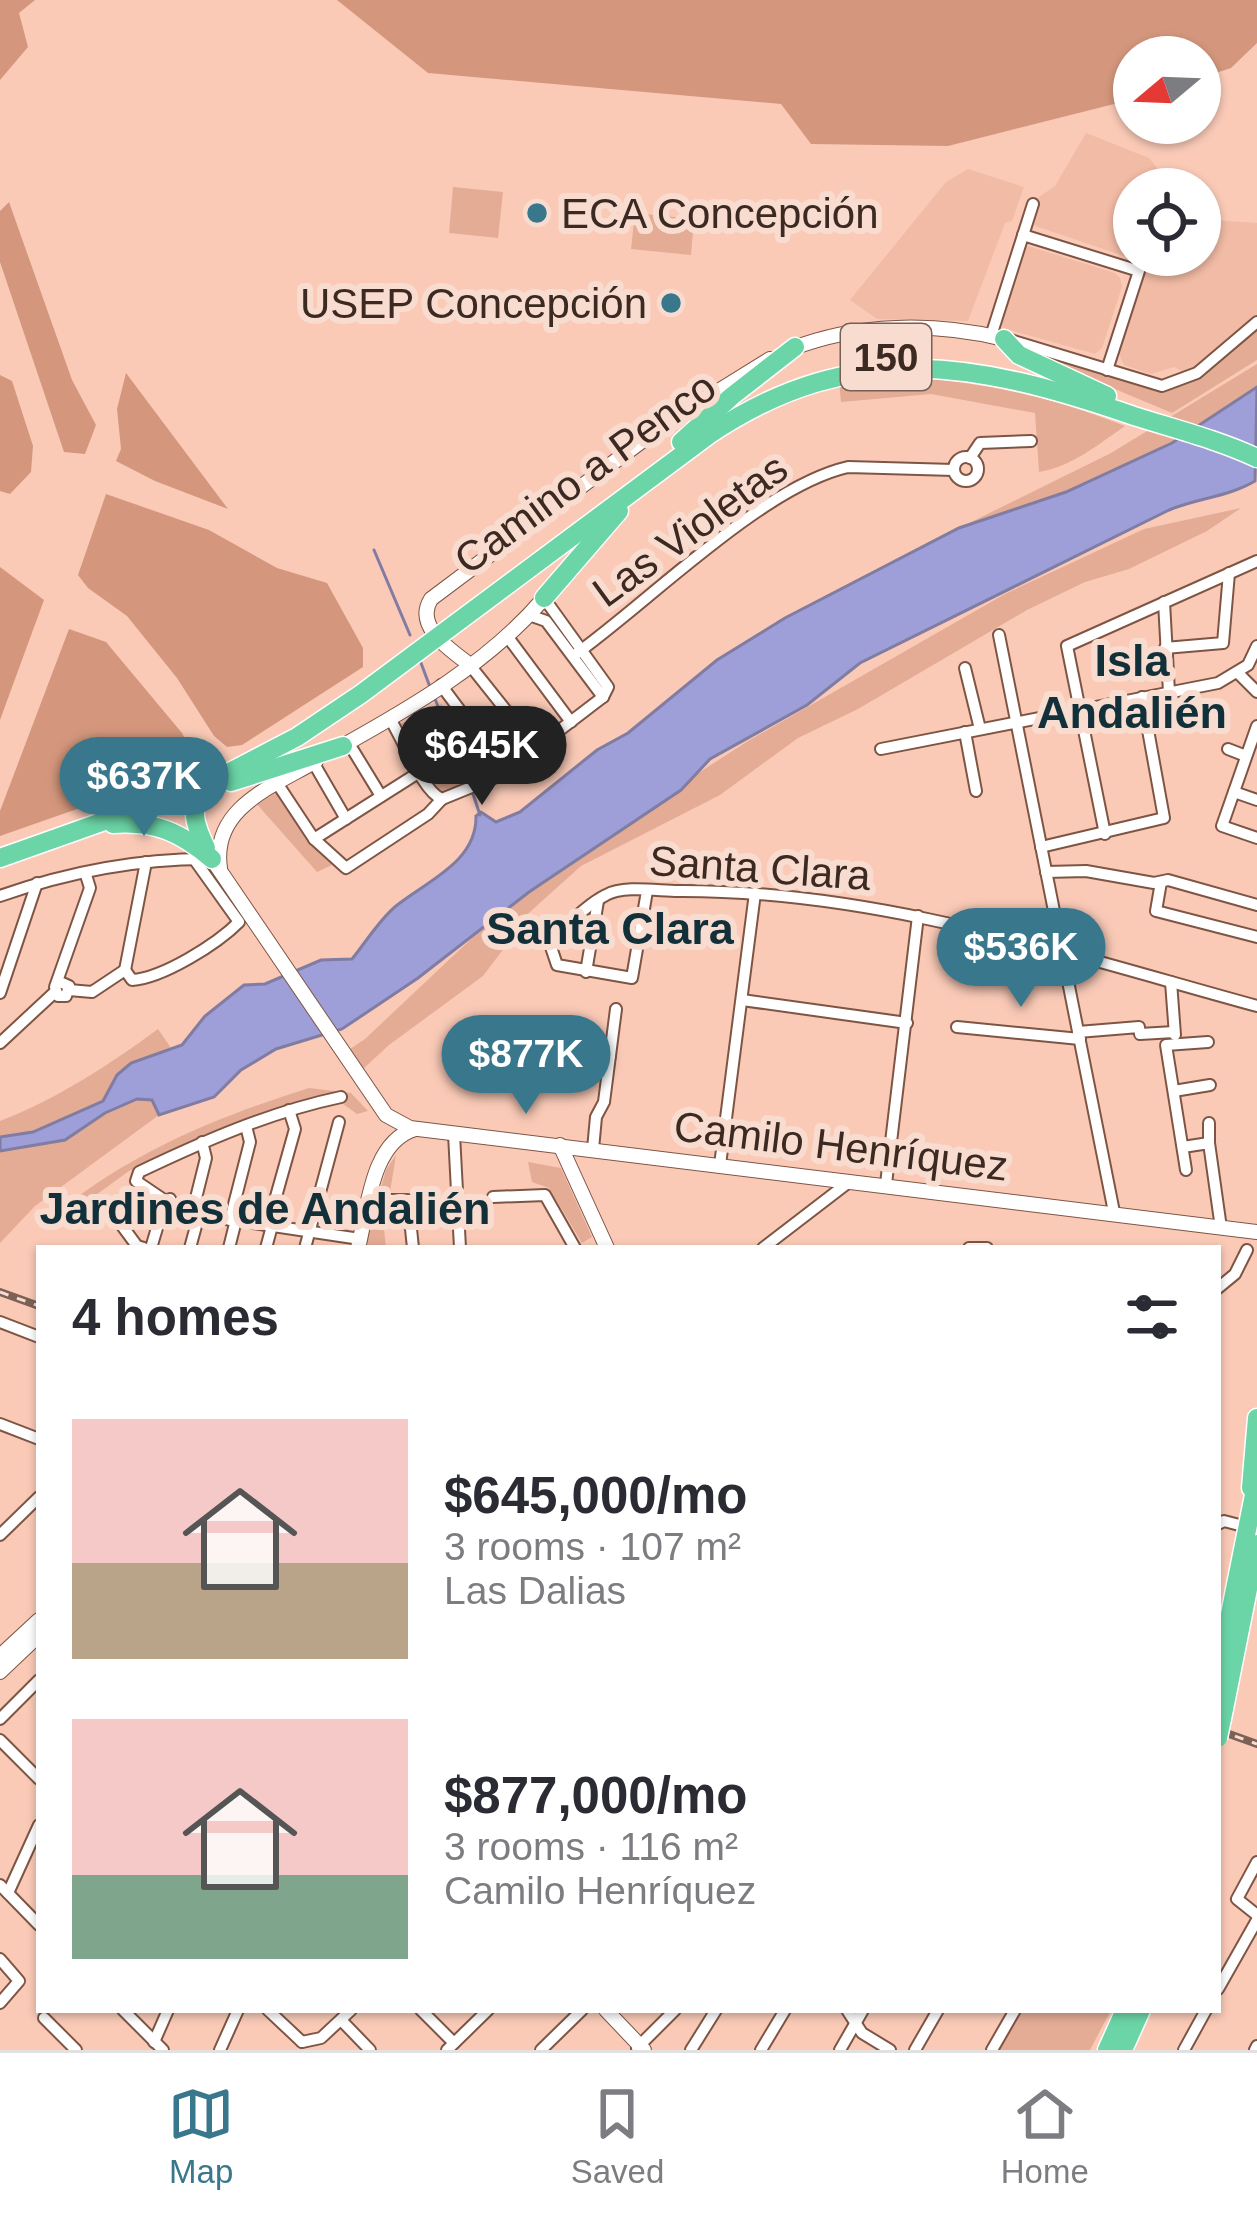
<!DOCTYPE html>
<meta charset="utf-8">
<style>
:root{--surface:#fff;--page:#f7f7f7;--text:#2b2b33;--muted:#7c7c81;--line:#e1e1e2;--accent:#39778c}
body{margin:0;font-family:Helvetica,sans-serif;background:var(--page);color:var(--text);height:100vh;display:flex;flex-direction:column;font-size:45px;white-space:nowrap}
*{box-sizing:border-box;margin:0}
p{font-size:39px;color:var(--muted)}
.icon{flex:none;width:66px;height:66px;fill:none;stroke:currentColor;stroke-width:2;stroke-linecap:round;stroke-linejoin:round}
.map{position:relative;flex:1;overflow:hidden}
.drawer{position:absolute;left:36px;top:1245px;width:1185px;height:768px;display:flex;flex-direction:column;background:var(--surface);border-radius:0px;box-shadow:0 3px 9px #0004}
.drawer>*{flex:none}
.needle{width:78px;rotate:251deg}
.buttons{position:absolute;left:1113px;top:36px;display:grid;gap:24px}
.buttons a{display:grid;place-items:center;width:108px;height:108px;border-radius:50%;background:var(--surface);box-shadow:0 3px 9px #0004;font-size:60px}
.price{position:absolute;translate:-50% -102px;padding:0 27px;border-radius:42px;background:var(--accent);color:#fff;font-size:39px;line-height:78px;filter:drop-shadow(0 3px 6px #0008)}
.price::after{content:'';position:absolute;left:50%;top:72px;width:36px;height:27px;margin-left:-18px;background:inherit;clip-path:polygon(0 0,100% 0,50% 100%)}
.price.current{background:#222;color:#fff}
ul{padding:0;list-style:none}
li{display:flex;align-items:center;gap:36px;height:300px;padding:0 36px}
li span{display:grid;place-items:center;flex:none;width:336px;height:240px;border-radius:0px;color:#555}
li>.icon{margin-inline-start:auto}
span .icon{width:144px;height:144px;fill:#fffc;stroke-width:1}
li b{font-size:51px}
h2{display:flex;justify-content:space-between;align-items:center;height:144px;padding:0 36px;font-size:51px}
.dock{display:flex;justify-content:space-around;align-items:center;height:168px;border-top:3px solid var(--line);background:var(--surface);font-size:33px;color:var(--muted)}
.dock a{display:grid;justify-items:center;gap:6px}
.dock .current{color:var(--accent)}
.map>svg:first-child{display:block}
.built{fill:#f2bba5}
.green{fill:#e4ac95}
.forest{fill:#d4977d}
.water{fill:#9e9fd8;stroke:#817ca1;stroke-width:3}
.lines{fill:none;stroke-linecap:round;stroke-linejoin:round}
.stream{stroke:#817ca1;stroke-width:3}
.street-casing{stroke:#7e5544;stroke-width:14}
.secondary-casing{stroke:#7e5544;stroke-width:16}
.highway-casing{stroke:#fff;stroke-width:21}
.street{stroke:#fff;stroke-width:10}
.secondary{stroke:#fff;stroke-width:14}
.highway{stroke:#6bd5a7;stroke-width:18}
.rail-casing{stroke:#7d6155;stroke-width:8}
.rail{stroke:#f9dcd0;stroke-width:3;stroke-dasharray:9;stroke-linecap:butt}
.highway-bridge-casing{stroke:#fff;stroke-width:21;stroke-linecap:butt}
.highway-bridge{stroke:#6bd5a7;stroke-width:18}
.poi-dot{fill:#39778c;stroke:#f9dcd0;stroke-width:4.5}
.labels{text-anchor:middle;dominant-baseline:central;stroke-width:12;stroke-linejoin:round;paint-order:stroke}
.shield{fill:#f9dcd0;stroke:#755f56;stroke-width:3}
.shield-label{font-size:39px;font-weight:bold;fill:#3c2a22}
.poi-label{font-size:42px;fill:#3c2a22;stroke:#f9dcd0;text-anchor:start}
.street-label{font-size:42px;fill:#3c2a22;stroke:#f9dcd0}
.neighbourhood-label{font-size:45px;font-weight:bold;fill:#12303a;stroke:#f9dcd0}
</style>
<div class="map">
<svg width="1257" height="2050" viewBox="0 0 1257 2050">
<rect width="100%" height="100%" fill="#facab7"/>
<!-- built -->
<g class="built">
<polygon points="1086,133 1149,158 1174,189 1134,189 1134,255 1200,255 1200,215 1214,220 1257,223 1257,316 1186,373 1174,367 1151,374 1124,365 1119,354 1148,264 1035,226 1031,218 1039,197 1055,186"/>
<polygon points="968,169 1024,187 1012,221 1005,223 968,321 877,319 850,300 946,182"/>
<polygon points="1028,246 1115,273 1120,278 1122,287 1102,348 1095,354 1003,328 999,320 1021,252"/>
</g>
<!-- green -->
<g class="green">
<polygon points="453,187 503,192 498,238 449,233"/>
<polygon points="635,213 694,219 691,255 631,249"/>
<polygon points="1257,330 1257,360 1172,413 1022,350 1027,348 1160,390 1193,380"/>
<polygon points="1257,364 1257,387 1193,431 1117,469 1067,492 959,528 1111,453"/>
<path d="M 886,375 C 976,382 1040,392 1125,426 C 1099,444 1071,467 1039,472 L 1035,413 L 931,394 L 841,402 L 839,381 Z"/>
<polygon points="1241,508 1207,531 1129,569 1085,582 1027,610 858,709 798,738 720,795 581,866 512,928 505,947 483,976 389,1045 363,1069 347,1051 365,1039 505,907 596,839 748,741 1005,594 1144,529"/>
<polygon points="442,704 460,792 442,799 431,787 400,724"/>
<polygon points="276,789 332,865 317,872 255,802"/>
<path d="M 158,1029 L 171,1048 L 117,1075 L 103,1101 L 33,1132 L 0,1137 L 0,1121 C 57,1099 109,1065 158,1029 Z"/>
<path d="M 309,1088 L 351,1093 L 368,1111 L 357,1114 L 332,1096 L 301,1101 L 129,1171 L 82,1205 L 76,1198 C 146,1146 226,1114 309,1088 Z"/>
<polygon points="137,1099 152,1100 159,1115 35,1206 0,1243 0,1151 64,1140 83,1125"/>
<polygon points="396,1155 384,1229 386,1248 364,1248 386,1170"/>
<polygon points="528,1162 561,1168 592,1237 582,1243 549,1188 532,1182"/>
<polygon points="1018,2010 1111,2010 1090,2050 996,2050"/>
</g>
<!-- forest -->
<g class="forest">
<polygon points="0,0 35,0 19,13 28,47 0,80"/>
<polygon points="337,0 1257,0 1257,43 1231,68 1200,78 1200,57 1134,57 1134,99 948,146 811,144 781,104 428,73"/>
<polygon points="9,202 72,380 96,425 85,454 64,452 0,262 0,211"/>
<polygon points="126,373 228,509 155,481 116,461 121,449 117,409"/>
<polygon points="0,375 12,381 33,446 31,472 10,494 0,491"/>
<polygon points="106,494 209,530 277,568 327,583 363,648 363,667 242,745 227,747 214,736 177,678 127,616 88,588 78,575"/>
<polygon points="0,567 44,600 0,720"/>
<polygon points="69,629 106,642 182,733 195,759 154,782 0,836 0,811"/>
</g>
<!-- water -->
<path class="water" d="M 1257,387 L 1255,481 C 1228,497 1197,498 1169,510 L 860,663 L 807,705 L 710,759 L 681,790 L 529,892 L 418,978 L 342,1029 L 276,1049 L 241,1070 L 214,1097 L 159,1115 L 152,1100 L 137,1099 L 105,1113 L 65,1140 L 0,1151 L 0,1137 L 33,1132 L 103,1101 L 117,1075 L 131,1063 L 182,1045 L 205,1016 L 244,985 L 265,984 L 321,960 L 352,959 C 366,942 379,920 396,906 C 427,881 477,862 476,816 L 481,812 L 496,822 L 520,812 L 597,750 L 628,733 L 717,660 L 785,618 L 959,528 L 1066,492 L 1172,443 Z"/>
<g class="lines">
<!-- stream -->
<g class="stream">
<polyline points="374,550 410,635"/>
<polyline points="421,663 430,687"/>
<polyline points="435,699 469,781"/>
<polyline points="473,794 480,815"/>
</g>
<defs>
<g id="street">
<polyline points="1023,235 1139,271 1107,370"/>
<polyline points="991,336 1033,204"/>
<polyline points="1007,339 1162,386 1197,373 1257,322"/>
<circle cx="966" cy="469" r="12"/>
<polyline points="970,458 980,443 1031,441"/>
<polyline points="544,598 608,687 603,697"/>
<polyline points="1164,602 1169,692"/>
<polyline points="529,615 546,621 603,697"/>
<polyline points="999,635 1114,1212"/>
<polyline points="507,636 571,722"/>
<polyline points="1165,648 1223,643 1229,573"/>
<path d="M 573,656 C 648,603 761,487 848,467 L 954,470"/>
<polyline points="469,664 536,748"/>
<polyline points="965,668 980,729"/>
<polyline points="1238,673 1257,692"/>
<polyline points="441,685 506,772"/>
<path d="M 390,719 C 404,741 423,792 442,799 L 501,775 L 603,697"/>
<polyline points="1257,726 1222,826 1257,838"/>
<polyline points="965,732 976,791"/>
<polyline points="348,742 381,796"/>
<polyline points="881,749 1218,683 1248,665 1257,646"/>
<polyline points="1228,749 1246,756"/>
<polyline points="313,762 346,819"/>
<polyline points="277,783 314,839 346,868 428,814 442,799"/>
<polyline points="1234,792 1257,800"/>
<polyline points="1105,834 1067,646 1257,561"/>
<polyline points="314,839 418,773"/>
<polyline points="1041,847 1164,818 1142,697"/>
<polyline points="1046,872 1086,871 1154,883 1168,880 1257,905"/>
<polyline points="1161,882 1156,911 1257,937"/>
<path d="M 647,891 L 632,978 L 557,965 L 549,941 C 567,926 586,905 606,895 C 624,885 658,891 678,891 C 877,890 1067,954 1257,1006"/>
<path d="M 0,896 C 68,872 134,859 207,859"/>
<path d="M 125,970 L 132,980 C 163,978 217,944 239,922 L 194,859"/>
<polyline points="125,970 146,862"/>
<polyline points="586,972 598,901"/>
<polyline points="60,982 69,986 66,996 58,996 55,987 90,888 86,875"/>
<polyline points="1171,982 1175,1035"/>
<polyline points="69,990 92,992 125,970"/>
<polyline points="0,993 37,883"/>
<polyline points="742,1000 907,1023"/>
<polyline points="957,1027 1080,1039"/>
<polyline points="1078,1032 1139,1027 1140,1034 1174,1032"/>
<polyline points="0,1043 55,992"/>
<polyline points="591,1053 610,1056"/>
<polyline points="1174,1091 1210,1085"/>
<polyline points="1209,1123 1209,1143"/>
<polyline points="454,1134 460,1248"/>
<polyline points="1183,1147 1209,1143 1221,1228"/>
<polyline points="593,1149 596,1117 604,1102 616,1009"/>
<polyline points="720,1165 755,893"/>
<polyline points="1186,1170 1166,1045 1208,1042"/>
<polyline points="886,1184 918,916"/>
<polyline points="493,1197 545,1195 575,1248"/>
<path d="M 164,1200 L 136,1181 L 139,1172 C 204,1141 270,1112 341,1097"/>
<polyline points="371,1200 408,1200 413,1248"/>
<polyline points="106,1204 137,1246 144,1248"/>
<polyline points="174,1207 165,1210 162,1203 170,1199 174,1207 192,1214 360,1239"/>
<polyline points="192,1214 206,1158 202,1142"/>
<polyline points="230,1220 250,1142 246,1126"/>
<polyline points="268,1225 295,1129 289,1110"/>
<polyline points="151,1248 163,1208"/>
<polyline points="190,1248 199,1215"/>
<polyline points="229,1248 236,1220"/>
<polyline points="266,1248 272,1226"/>
<polyline points="305,1248 339,1122"/>
<polyline points="763,1248 849,1182"/>
<polyline points="969,1248 987,1248"/>
<polyline points="1218,1288 1235,1274 1247,1250"/>
<polyline points="0,1322 39,1337"/>
<polyline points="0,1424 39,1439"/>
<polyline points="1218,1524 1224,1521 1247,1527"/>
<polyline points="0,1535 39,1497"/>
<polyline points="0,1719 39,1680"/>
<polyline points="0,1740 39,1779"/>
<polyline points="1257,1862 1237,1899 1257,1915"/>
<polyline points="0,1885 39,1925"/>
<polyline points="8,1893 39,1825"/>
<polyline points="0,1959 19,1981 0,2003"/>
<polyline points="1218,1989 1257,1920"/>
<polyline points="123,2010 163,2050"/>
<polyline points="268,2010 302,2042"/>
<polyline points="421,2010 454,2043"/>
<polyline points="847,2010 862,2033 890,2050"/>
<polyline points="44,2018 76,2050"/>
<polyline points="341,2020 370,2050"/>
<polyline points="154,2042 168,2010"/>
<polyline points="302,2042 321,2038 351,2010"/>
<polyline points="637,2048 675,2010"/>
<polyline points="220,2050 238,2010"/>
<polyline points="447,2050 488,2010"/>
<polyline points="541,2050 582,2010"/>
<polyline points="691,2050 716,2010"/>
<polyline points="761,2050 785,2010"/>
<polyline points="840,2050 863,2010"/>
<polyline points="915,2050 938,2010"/>
<polyline points="992,2050 1015,2010"/>
<polyline points="1184,2050 1206,2010"/>
<polyline points="1255,2050 1257,2046"/>
</g>
<g id="secondary">
<path d="M 791,349 C 857,323 935,322 1004,339"/>
<path d="M 469,664 C 449,649 414,626 431,599 L 662,426 L 770,359"/>
<path d="M 335,750 C 409,709 489,663 544,598"/>
<polyline points="212,859 386,1115 410,1128 1257,1232"/>
<path d="M 220,868 C 211,808 273,786 316,761"/>
<polyline points="560,1145 607,1248"/>
<path d="M 358,1248 C 368,1209 371,1142 415,1129"/>
<polyline points="0,1656 39,1620"/>
<polyline points="0,1672 39,1635"/>
<polyline points="606,2010 644,2050"/>
</g>
<g id="highway">
<polyline points="1004,339 1019,355 1107,396"/>
<polyline points="681,442 732,396 795,347"/>
<polyline points="544,598 619,511"/>
<polyline points="231,782 343,746"/>
<path d="M 203,786 C 189,810 195,825 206,848"/>
<path d="M 113,824 C 156,821 180,832 212,859"/>
<path d="M 0,858 L 203,786 L 297,737 L 361,694 L 710,434 C 855,337 980,363 1134,416 C 1175,429 1219,440 1257,458"/>
<polyline points="1251,1488 1257,1418"/>
<polyline points="1218,1674 1257,1480"/>
<polyline points="1224,1709 1257,1544"/>
<polyline points="1107,2050 1125,2010"/>
<polyline points="1123,2050 1141,2010"/>
</g>
</defs>
<!-- street casing -->
<use href="#street" class="street-casing"/>
<!-- secondary casing -->
<use href="#secondary" class="secondary-casing"/>
<!-- highway casing -->
<use href="#highway" class="highway-casing"/>
<!-- street -->
<use href="#street" class="street"/>
<!-- secondary -->
<use href="#secondary" class="secondary"/>
<!-- highway -->
<use href="#highway" class="highway"/>
<defs>
<g id="rail">
<polyline points="0,1292 39,1306"/>
<polyline points="1218,1730 1257,1744"/>
</g>
</defs>
<!-- rail casing -->
<use href="#rail" class="rail-casing"/>
<!-- rail -->
<use href="#rail" class="rail"/>
<defs>
<polyline id="highway-bridge" points="1218,1738 1224,1709"/>
</defs>
<!-- highway-bridge casing -->
<use href="#highway-bridge" class="highway-bridge-casing"/>
<!-- highway-bridge -->
<use href="#highway-bridge" class="highway-bridge"/>
</g>
<!-- markers -->
<g class="poi-dot">
<circle cx="537" cy="213" r="12"/>
<circle cx="671" cy="303" r="12"/>
</g>
<g class="labels">
<!-- shield labels -->
<rect class="shield" x="841" y="324" width="90" height="66" rx="9"/>
<g class="shield-label">
<text x="886" y="357">150</text>
</g>
<!-- poi labels -->
<g class="poi-label">
<text x="561" y="213">ECA Concepción</text>
<text x="647" y="303" text-anchor="end">USEP Concepción</text>
</g>
<!-- street labels -->
<g class="street-label">
<text transform="translate(585 473) rotate(-36)">Camino a Penco</text>
<text transform="translate(690 530) rotate(-36)">Las Violetas</text>
<text transform="translate(760 868) rotate(4)">Santa Clara</text>
<text transform="translate(841 1146) rotate(7)">Camilo Henríquez</text>
</g>
<!-- neighbourhood labels -->
<g class="neighbourhood-label">
<text x="1132" y="660">Isla<tspan x="1132" dy="52">Andalién</tspan></text>
<text x="610" y="928">Santa Clara</text>
<text x="265" y="1208">Jardines de Andalién</text>
</g>
</g>
</svg>
<div class="buttons">
<a><svg class="needle" viewBox="-14 -14 28 28"><path d="M0-13l5 13h-10z" fill="#e53935"/><path d="M0 13l5-13h-10z" fill="#7c7c81"/></svg></a>
<a><svg class="icon" aria-label="locate" viewBox="0 0 24 24"><circle cx="12" cy="12" r="6"/><path d="M12 2v4M12 18v4M2 12h4M18 12h4"/></svg></a>
</div>
<b class="price current" style="left:482px;top:808px">$645K</b>
<b class="price" style="left:144px;top:839px">$637K</b>
<b class="price" style="left:1021px;top:1010px">$536K</b>
<b class="price" style="left:526px;top:1117px">$877K</b>
<section class="drawer">
<h2>4 homes<svg class="icon" aria-label="filters" viewBox="0 0 24 24"><path d="M4 7h16M4 17h16"/><circle cx="9" cy="7" r="2"/><circle cx="15" cy="17" r="2"/></svg></h2>
<ul>
<li><span style="background:linear-gradient(#f6c9c9 60%,#b9a48a 0)"><svg class="icon" aria-label="home" viewBox="0 0 24 24"><path d="M3 11l9-7 9 7M6 9v11h12V9"/></svg></span><div><b>$645,000/mo</b><p>3 rooms · 107 m²</p><p>Las Dalias</p></div></li>
<li><span style="background:linear-gradient(#f6c9c9 65%,#7fa58c 0)"><svg class="icon" aria-label="home" viewBox="0 0 24 24"><path d="M3 11l9-7 9 7M6 9v11h12V9"/></svg></span><div><b>$877,000/mo</b><p>3 rooms · 116 m²</p><p>Camilo Henríquez</p></div></li>
</ul>
</section>
</div>
<nav class="dock">
<a class="current"><svg class="icon" aria-label="map" viewBox="0 0 24 24"><path d="M3 6l6-2 6 2 6-2v14l-6 2-6-2-6 2zM9 4v14M15 6v14"/></svg>Map</a>
<a><svg class="icon" aria-label="saved" viewBox="0 0 24 24"><path d="M7 4h10v16l-5-4-5 4z"/></svg>Saved</a>
<a><svg class="icon" aria-label="home" viewBox="0 0 24 24"><path d="M3 11l9-7 9 7M6 9v11h12V9"/></svg>Home</a>
</nav>
